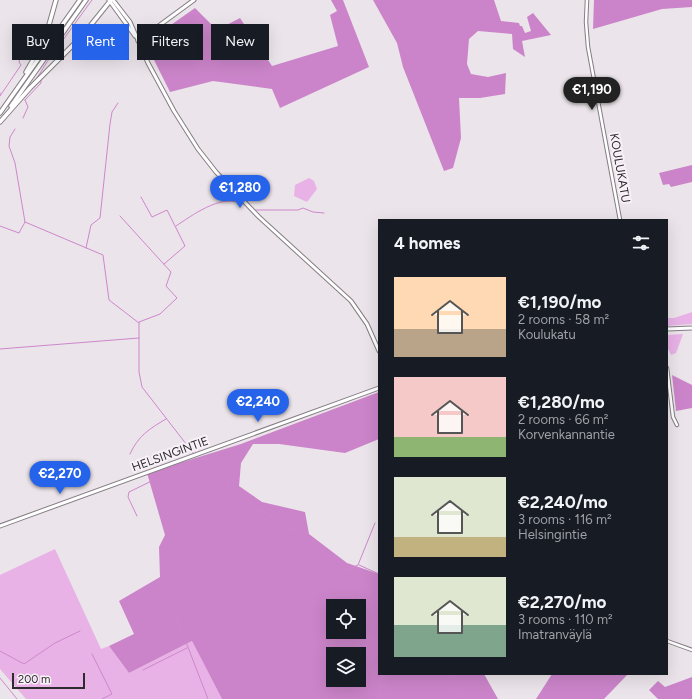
<!DOCTYPE html>
<meta charset="utf-8">
<style>
:root{--surface:#171b24;--page:#242831;--text:#f1f3f6;--muted:#9ea1a6;--accent:#2563eb}
body{margin:0;font-family:Figtree,sans-serif;background:var(--page);color:var(--text);height:100vh;display:flex;flex-direction:column;font-size:15px;white-space:nowrap}
*{box-sizing:border-box;margin:0}
p{font-size:13px;color:var(--muted)}
.icon{flex:none;width:22px;height:22px;fill:none;stroke:currentColor;stroke-width:2;stroke-linecap:round;stroke-linejoin:round}
.map{position:relative;flex:1;overflow:hidden}
.panel{position:absolute;left:378px;top:219px;width:290px;height:456px;display:flex;flex-direction:column;background:var(--surface);border-radius:0px;box-shadow:0 4px 16px #0002}
.panel>*{flex:none}
.top-card{position:absolute;left:12px;top:24px;width:306px;height:36px;display:flex;gap:8px}
.fabs{position:absolute;left:326px;top:599px;display:grid;gap:8px}
.fabs a{display:grid;place-items:center;width:40px;height:40px;border-radius:0px;background:var(--surface);box-shadow:0 4px 16px #0002;font-size:20px}
.scale{position:absolute;left:12px;bottom:10px;width:73px;box-sizing:border-box;padding-left:4px;border:2px solid #2e2b2e;border-top:0;font-size:11px;line-height:14px;white-space:nowrap;color:#2e2b2e;-webkit-text-stroke:3px #f8f1f8;paint-order:stroke}
.price{position:absolute;translate:-50% -34px;padding:0 9px;border-radius:14px;background:var(--accent);color:#fff;font-size:13px;line-height:26px;filter:drop-shadow(0 1px 2px #0008)}
.price::after{content:'';position:absolute;left:50%;top:24px;width:12px;height:9px;margin-left:-6px;background:inherit;clip-path:polygon(0 0,100% 0,50% 100%)}
.price.on{background:#222;color:#fff}
ul{padding:0;list-style:none}
li{display:flex;align-items:center;gap:12px;height:100px;padding:0 16px}
li span{display:grid;place-items:center;flex:none;width:112px;height:80px;border-radius:0px;color:#555}
li>.icon{margin-inline-start:auto}
span .icon{width:48px;height:48px;fill:#fffc;stroke-width:1}
li b{font-size:17px}
h2{display:flex;justify-content:space-between;align-items:center;height:48px;padding:0 16px;font-size:17px}
.tag{padding:0 14px;border-radius:0px;background:var(--surface);box-shadow:0 4px 16px #0002;font-size:14px;line-height:36px}
.tag.on{background:var(--accent);color:#fff}
.map>svg:first-child{display:block}
.green{fill:#e8b2e6}
.forest{fill:#cb84c9;fill-rule:evenodd}
.lines{fill:none;stroke-linecap:round;stroke-linejoin:round}
.stream{stroke:#ce87cc;stroke-width:1}
.tertiary-casing{stroke:#857e84;stroke-width:4.5}
.secondary-casing{stroke:#857e84;stroke-width:5}
.trunk-casing{stroke:#857e84;stroke-width:5.5}
.tertiary{stroke:#fff;stroke-width:2.5}
.secondary{stroke:#fff;stroke-width:3}
.trunk{stroke:#fff;stroke-width:3.5}
.labels{text-anchor:middle;dominant-baseline:central;stroke-width:4;stroke-linejoin:round;paint-order:stroke}
.street-label{font-size:12px;fill:#2e2b2e;stroke:#f8f1f8}
</style>
<div class="map">
<svg width="692" height="699" viewBox="0 0 692 699">
<rect width="100%" height="100%" fill="#ebe4ea"/>
<!-- green -->
<g class="green">
<polygon points="309,178 314,181 317,189 307,202 294,196 295,185"/>
<polygon points="692,312 692,324 667,326 667,318 674,318"/>
<polygon points="683,334 676,353 671,355 667,347 667,335"/>
<polygon points="55,549 101,649 109,646 129,673 192,641 222,699 26,699 0,669 0,575"/>
</g>
<!-- forest -->
<g class="forest">
<polygon points="331,0 343,0 369,67 280,108 272,89 213,81 170,92 150,52 151,39 195,8 217,30 240,18 272,66 338,46 330,15 337,11"/>
<polygon points="373,0 494,0 501,21 519,23 520,26 522,26 525,33 531,31 527,17 533,13 551,35 522,41 525,57 513,49 512,34 478,31 469,39 467,64 471,74 488,77 506,73 505,94 480,98 459,98 461,138 453,168 444,171 403,67 397,43"/>
<polygon points="594,0 692,0 692,7 662,9 593,29"/>
<polygon points="692,165 692,182 671,187 669,184 663,185 659,173"/>
<polygon points="672,375 692,385 692,408 676,411"/>
<path d="M 379,392 L 379,439 L 345,453 L 279,444 L 253,444 L 241,463 L 239,486 L 262,502 L 305,512 L 309,534 L 347,563 L 379,574 L 379,674 L 484,674 L 498,699 L 222,699 L 192,641 L 129,673 L 109,646 L 134,634 L 119,601 L 160,577 L 159,547 L 165,535 L 147,473 L 241,444 ZM 333,606 L 359,606 L 359,632 L 333,632 ZM 333,654 L 359,654 L 359,680 L 333,680 Z"/>
<polygon points="552,674 628,674 604,699 536,699"/>
<polygon points="692,677 692,699 658,699 649,690 658,681 665,687"/>
</g>
<g class="lines">
<!-- stream -->
<g class="stream">
<polyline points="37,78 47,62 92,0"/>
<polyline points="0,93 0,95"/>
<polyline points="0,96 21,65 19,62 23,44"/>
<polyline points="25,100 41,83 41,80"/>
<polyline points="23,118 28,107 25,100"/>
<polyline points="141,197 152,217 167,210 185,246 164,264"/>
<polyline points="255,210 298,210 303,208 313,212 324,213"/>
<polyline points="120,216 171,272 166,286 177,298 160,314 139,322 139,372 142,387 190,449"/>
<polyline points="25,222 103,255 109,300 139,323"/>
<polyline points="0,226 19,233 25,222 15,163 9,146 10,137 15,129"/>
<path d="M 176,226 C 191,216 221,194 239,203"/>
<polyline points="86,248 91,225 100,218 110,124 112,112 118,103"/>
<polyline points="0,349 139,338"/>
<polyline points="192,451 193,453"/>
<path d="M 130,454 C 138,436 149,429 166,419"/>
<polyline points="137,516 128,497 129,492 197,459 207,459 218,465 233,494 253,504 257,510 268,514 287,528 300,533 322,549 358,606"/>
<polyline points="359,565 379,574"/>
<polyline points="338,574 358,565 375,523"/>
<polyline points="359,608 372,629 379,625"/>
<polyline points="174,611 208,699"/>
<polyline points="361,611 379,595"/>
<polyline points="0,651 24,664 55,643 80,631"/>
<polyline points="92,654 112,694 102,699"/>
<polyline points="143,670 187,648"/>
<polyline points="448,674 457,693 465,699"/>
<polyline points="450,675 453,676 457,674"/>
<polyline points="0,678 17,699"/>
<polyline points="379,694 385,699"/>
<polyline points="537,699 551,678"/>
</g>
<defs>
<g id="tertiary">
<polyline points="587,0 586,22 588,47 620,220"/>
<polyline points="667,368 673,417 677,425"/>
<polyline points="667,641 692,650"/>
</g>
<g id="secondary">
<polyline points="109,0 135,36"/>
<polyline points="113,0 130,22 148,63 174,111 198,149 216,172 259,217 351,301 367,324 379,351"/>
<polyline points="138,41 194,0"/>
<polyline points="667,329 692,328"/>
<polyline points="0,526 379,388"/>
</g>
<g id="trunk">
<polyline points="26,72 45,39 56,0"/>
<polyline points="11,106 86,0"/>
<polyline points="0,113 80,0"/>
<polyline points="0,122 30,88 82,36 111,0"/>
</g>
</defs>
<!-- tertiary casing -->
<use href="#tertiary" class="tertiary-casing"/>
<!-- secondary casing -->
<use href="#secondary" class="secondary-casing"/>
<!-- trunk casing -->
<use href="#trunk" class="trunk-casing"/>
<!-- tertiary -->
<use href="#tertiary" class="tertiary"/>
<!-- secondary -->
<use href="#secondary" class="secondary"/>
<!-- trunk -->
<use href="#trunk" class="trunk"/>
</g>
<g class="labels">
<!-- street labels -->
<g class="street-label">
<text transform="translate(620 168) rotate(80)">KOULUKATU</text>
<text transform="translate(170 454) rotate(-20)">HELSINGINTIE</text>
</g>
</g>
</svg>
<div class="fabs">
<a><svg class="icon" aria-label="locate" viewBox="0 0 24 24"><circle cx="12" cy="12" r="6"/><path d="M12 2v4M12 18v4M2 12h4M18 12h4"/></svg></a>
<a><svg class="icon" aria-label="layers" viewBox="0 0 24 24"><path d="M12 4l9 5-9 5-9-5zM3 14l9 5 9-5"/></svg></a>
</div>
<div class="scale">200 m</div>
<b class="price on" style="left:592px;top:111px">€1,190</b>
<b class="price" style="left:240px;top:209px">€1,280</b>
<b class="price" style="left:258px;top:423px">€2,240</b>
<b class="price" style="left:60px;top:495px">€2,270</b>
<div class="top-card">
<a class="tag">Buy</a>
<a class="tag on">Rent</a>
<a class="tag">Filters</a>
<a class="tag">New</a>
</div>
<section class="panel">
<h2>4 homes<svg class="icon" aria-label="filters" viewBox="0 0 24 24"><path d="M4 7h16M4 17h16"/><circle cx="9" cy="7" r="2"/><circle cx="15" cy="17" r="2"/></svg></h2>
<ul>
<li><span style="background:linear-gradient(#ffd9b3 65%,#b9a48a 0)"><svg class="icon" aria-label="home" viewBox="0 0 24 24"><path d="M3 11l9-7 9 7M6 9v11h12V9"/></svg></span><div><b>€1,190/mo</b><p>2 rooms · 58 m²</p><p>Koulukatu</p></div></li>
<li><span style="background:linear-gradient(#f6c9c9 75%,#8fb573 0)"><svg class="icon" aria-label="home" viewBox="0 0 24 24"><path d="M3 11l9-7 9 7M6 9v11h12V9"/></svg></span><div><b>€1,280/mo</b><p>2 rooms · 66 m²</p><p>Korvenkannantie</p></div></li>
<li><span style="background:linear-gradient(#dfe7d0 75%,#c2b280 0)"><svg class="icon" aria-label="home" viewBox="0 0 24 24"><path d="M3 11l9-7 9 7M6 9v11h12V9"/></svg></span><div><b>€2,240/mo</b><p>3 rooms · 116 m²</p><p>Helsingintie</p></div></li>
<li><span style="background:linear-gradient(#dfe7d0 60%,#7fa58c 0)"><svg class="icon" aria-label="home" viewBox="0 0 24 24"><path d="M3 11l9-7 9 7M6 9v11h12V9"/></svg></span><div><b>€2,270/mo</b><p>3 rooms · 110 m²</p><p>Imatranväylä</p></div></li>
</ul>
</section>
</div>
